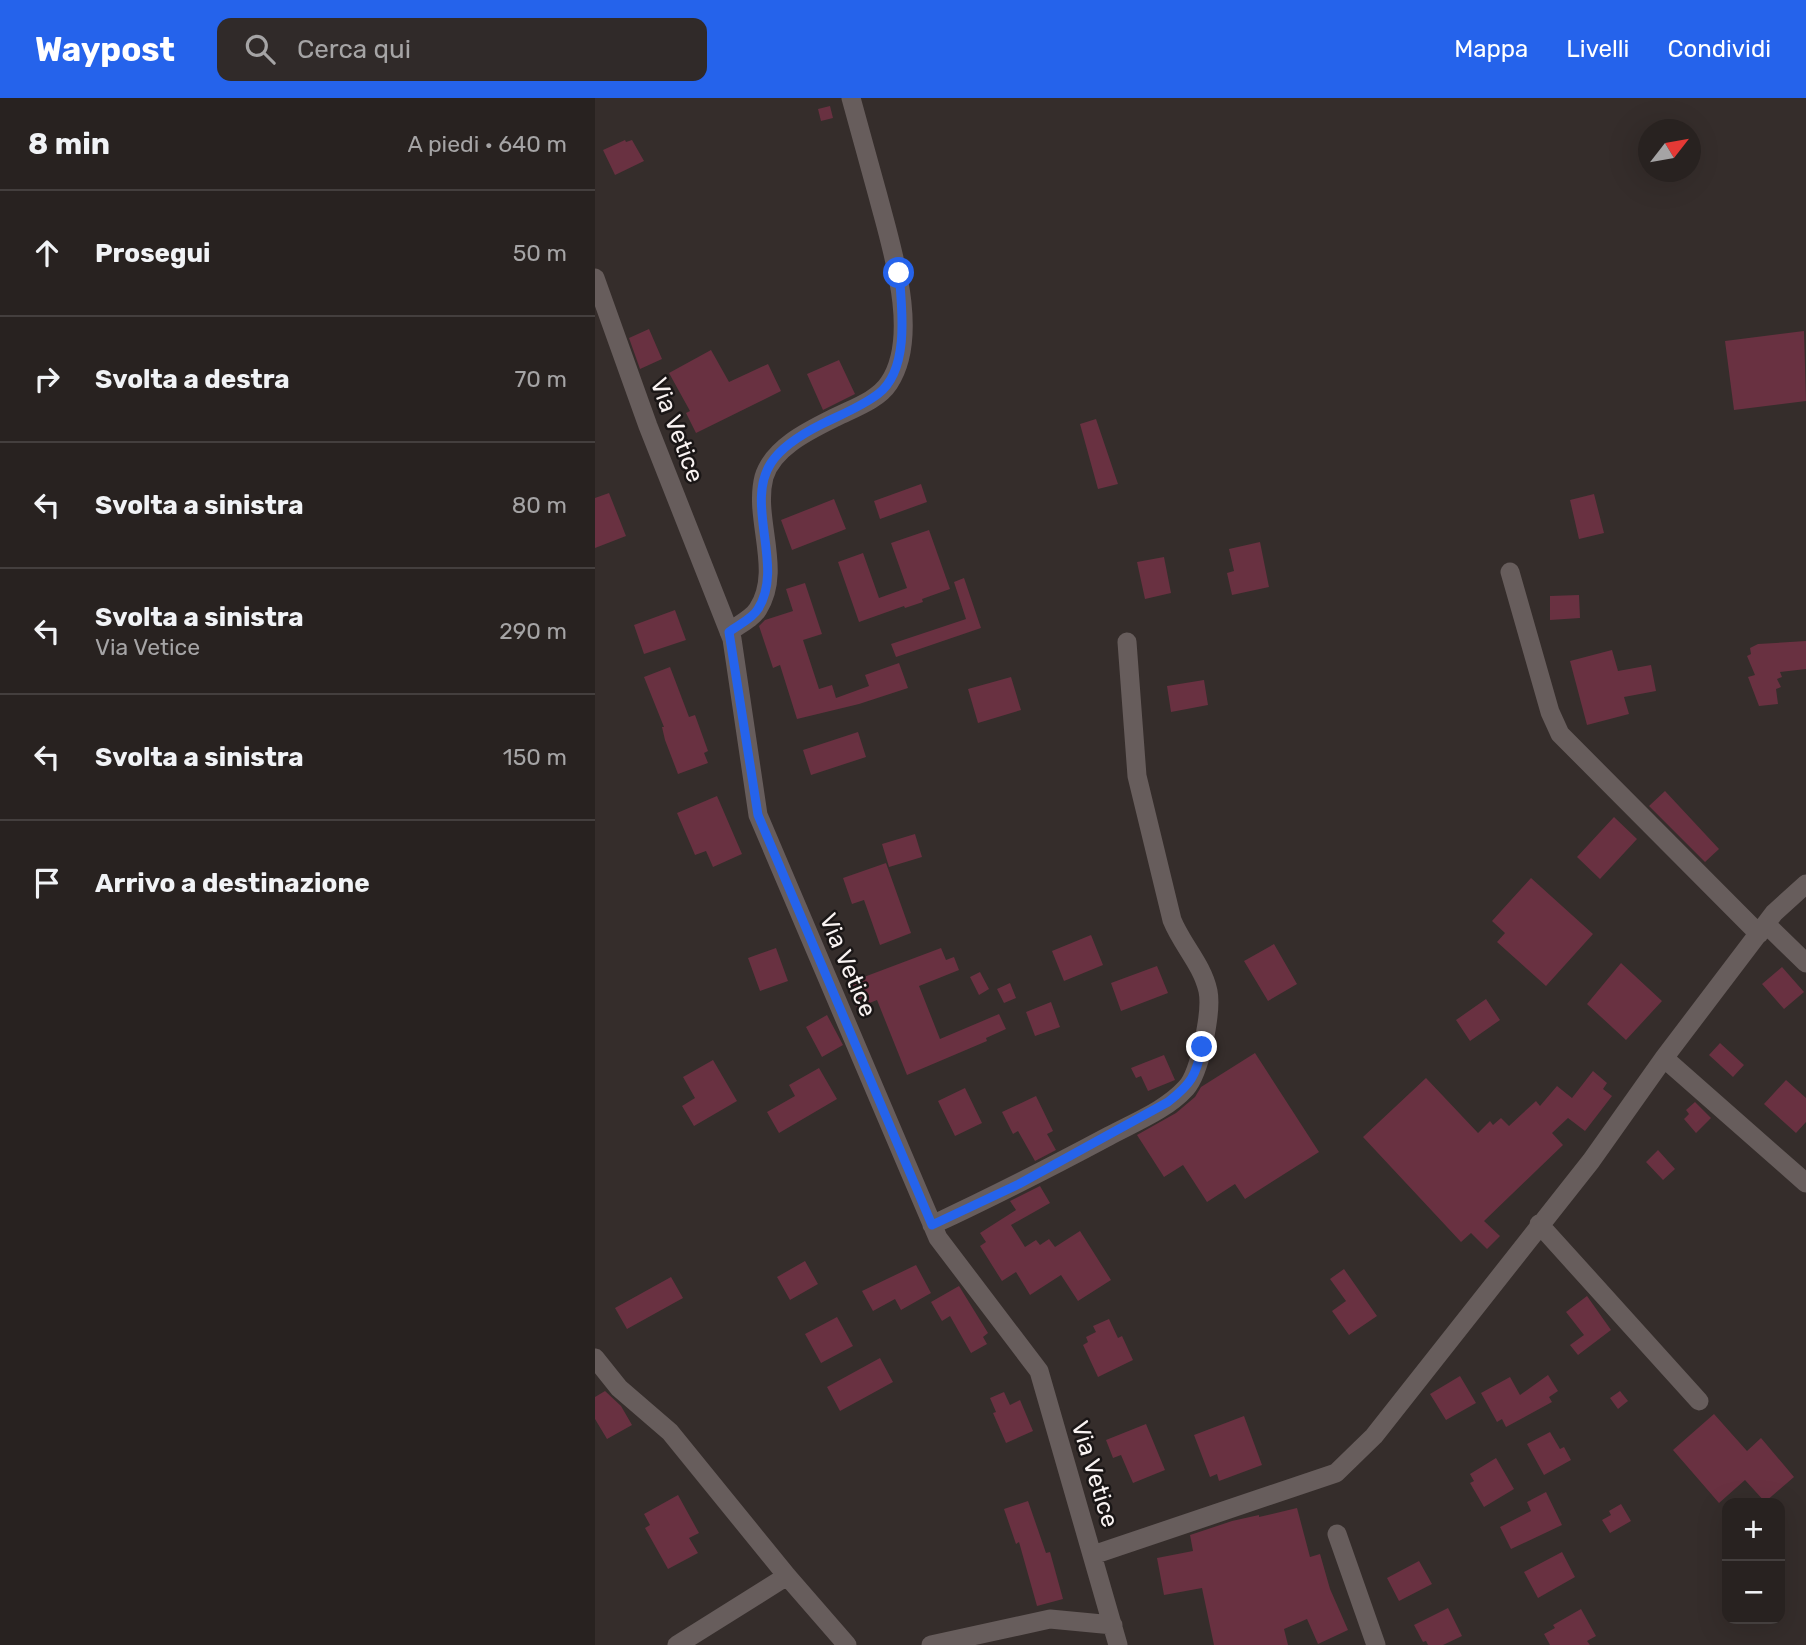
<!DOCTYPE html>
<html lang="it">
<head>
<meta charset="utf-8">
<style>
  body { margin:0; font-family:Rubik,sans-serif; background:#302a29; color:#f1f3f6 }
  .controls { position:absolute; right:21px; bottom:21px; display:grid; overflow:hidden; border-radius:14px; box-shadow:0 7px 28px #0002 }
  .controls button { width:63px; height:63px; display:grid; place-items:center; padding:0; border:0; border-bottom:2px solid #443f3e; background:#282220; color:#f1f3f6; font:35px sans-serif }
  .compass { position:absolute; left:1043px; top:21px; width:63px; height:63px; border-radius:50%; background:#282220; box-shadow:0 7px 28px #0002; rotate:59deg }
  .stop { position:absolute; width:21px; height:21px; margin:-16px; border:5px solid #2563eb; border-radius:50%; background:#fff }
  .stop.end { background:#2563eb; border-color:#fff; box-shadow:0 2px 7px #0008 }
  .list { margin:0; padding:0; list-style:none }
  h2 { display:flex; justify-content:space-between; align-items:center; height:91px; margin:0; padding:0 28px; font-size:30px }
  h2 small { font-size:23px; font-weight:400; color:#a5a4a5 }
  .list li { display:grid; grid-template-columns:46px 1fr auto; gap:21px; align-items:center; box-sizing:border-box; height:126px; padding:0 28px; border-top:2px solid #443f3e }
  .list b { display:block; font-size:26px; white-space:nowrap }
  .list p { margin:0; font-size:23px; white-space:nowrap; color:#a5a4a5 }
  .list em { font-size:23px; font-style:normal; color:#a5a4a5 }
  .icon { flex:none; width:38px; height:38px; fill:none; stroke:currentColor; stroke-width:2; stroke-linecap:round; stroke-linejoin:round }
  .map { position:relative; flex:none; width:1211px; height:1547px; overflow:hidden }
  header { display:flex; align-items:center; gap:42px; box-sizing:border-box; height:98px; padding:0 35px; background:#2563eb; color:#fff }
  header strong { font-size:33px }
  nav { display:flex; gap:38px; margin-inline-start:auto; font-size:24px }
  .search { width:490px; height:63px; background:#302a29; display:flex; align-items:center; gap:18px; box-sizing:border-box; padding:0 24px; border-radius:14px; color:#a5a4a5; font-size:26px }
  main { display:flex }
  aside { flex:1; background:#282220 }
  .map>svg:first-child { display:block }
  .building { fill:#693141 }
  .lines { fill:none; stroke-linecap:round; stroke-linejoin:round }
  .minor { stroke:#675d5c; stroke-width:19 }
  .route { stroke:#2563eb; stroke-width:9 }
  .labels { text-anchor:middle; stroke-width:5; stroke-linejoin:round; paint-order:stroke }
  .street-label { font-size:24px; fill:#f9f3f2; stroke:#1a1616 }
</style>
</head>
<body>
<header>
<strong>Waypost</strong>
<div class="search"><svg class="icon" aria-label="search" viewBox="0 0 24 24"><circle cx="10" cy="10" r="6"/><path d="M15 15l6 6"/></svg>Cerca qui</div>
<nav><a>Mappa</a><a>Livelli</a><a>Condividi</a></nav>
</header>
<main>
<aside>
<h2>8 min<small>A piedi · 640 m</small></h2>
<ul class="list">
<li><svg class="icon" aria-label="ahead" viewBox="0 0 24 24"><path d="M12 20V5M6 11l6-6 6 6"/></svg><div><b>Prosegui</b></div><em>50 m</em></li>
<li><svg class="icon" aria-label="right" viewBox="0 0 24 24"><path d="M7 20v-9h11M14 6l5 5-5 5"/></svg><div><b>Svolta a destra</b></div><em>70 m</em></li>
<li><svg class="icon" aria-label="left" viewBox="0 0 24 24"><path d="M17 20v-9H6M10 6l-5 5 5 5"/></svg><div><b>Svolta a sinistra</b></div><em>80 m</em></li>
<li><svg class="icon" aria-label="left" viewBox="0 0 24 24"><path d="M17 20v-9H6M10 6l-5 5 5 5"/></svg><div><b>Svolta a sinistra</b><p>Via Vetice</p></div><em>290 m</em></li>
<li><svg class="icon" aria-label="left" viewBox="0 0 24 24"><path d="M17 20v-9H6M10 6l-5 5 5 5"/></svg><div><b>Svolta a sinistra</b></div><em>150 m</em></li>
<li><svg class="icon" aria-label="arrive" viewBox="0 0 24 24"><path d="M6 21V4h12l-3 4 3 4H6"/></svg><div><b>Arrivo a destinazione</b></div></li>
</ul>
</aside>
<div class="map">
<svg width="1211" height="1547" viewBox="0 0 1211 1547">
  <rect width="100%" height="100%" fill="#352d2b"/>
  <path class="building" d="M235 8 238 20 226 23 223 11Z
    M30 42 31 44 37 42 49 63 20 77 8 52Z
    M54 231 67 261 45 271 34 240Z
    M1209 233 1211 303 1139 312 1130 243Z
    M116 252 134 284 173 266 186 293 101 335 91 315 95 313 74 275Z
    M244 262 260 296 228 312 212 276Z
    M501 321 523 386 503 391 485 326Z
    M326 386 332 404 285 421 279 403Z
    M14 395 31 438 0 450V400Z
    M999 396 1009 435 984 441 975 402Z
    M239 401 251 431 197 452 186 422Z
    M334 432 355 491 327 501 328 504 310 510 309 508 264 524 243 464 268 455 284 500 312 490 296 445Z
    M665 444 674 489 637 497 632 475 639 473 634 451Z
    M569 459 576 495 550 501 542 464Z
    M369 480 386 530 301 559 296 546 371 521 359 484Z
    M210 485 227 536 208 542 224 591 237 587 241 600 274 588 270 577 304 565 313 590 264 606 202 621 185 567 178 570 164 528 170 522 198 513 191 491Z
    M984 497 985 520 955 522V498Z
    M80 512 91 542 49 556 39 527Z
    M1211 543V571L1185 574 1187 579 1182 581 1186 589 1181 591 1183 606 1164 608 1153 579 1160 577 1152 558 1156 556 1155 550 1163 546Z
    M1017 552 1023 573 1056 567 1061 593 1029 599 1034 616 992 627 975 563Z
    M75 569 94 619 100 617 113 653 109 655 113 665 83 676 70 642 67 629H69L49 579Z
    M416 579 426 612 383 625 373 591Z
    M609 582 613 607 576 614 572 588Z
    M263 634 271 659 216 677 208 652Z
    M1070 693 1124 751 1110 764 1054 708Z
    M122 698 147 756 118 769 111 753 100 757 82 715Z
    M1019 719 1042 741 1005 781 982 759Z
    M320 736 327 759 294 769 287 746Z
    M291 765 316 835 285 847 269 802 257 806 248 780Z
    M936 780 998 836 951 888 902 844 910 835 897 823Z
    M496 837 508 867 469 883 457 853Z
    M679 846 702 886 673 903 649 863Z
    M181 850 193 883 165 893 153 860Z
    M346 850 351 862 359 859 364 872 324 888 345 941 404 916 411 931 391 940 392 943 312 977 282 902 262 910 253 885Z
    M1026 865 1067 903 1031 942 992 906Z
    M562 868 573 895 526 913 516 885Z
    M1187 869 1209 894 1189 911 1167 886Z
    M385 874 394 891 384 897 375 879Z
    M415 885 421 900 409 905 402 891Z
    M891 901 905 922 875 943 861 922Z
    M456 904 465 929 440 938 431 914Z
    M232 917 248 947 227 959 211 929Z
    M1125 945 1149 967 1138 979 1114 957Z
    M660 955 724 1054 650 1101 640 1086 612 1104 588 1067 569 1079 542 1037 581 1015 600 999 606 989Z
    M569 957 580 982 553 993 546 978 541 980 536 970Z
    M118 962 142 1003 99 1028 87 1008 100 1000 88 979Z
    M224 970 242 1001 184 1035 172 1014 200 998 194 987Z
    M998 973 1012 985 1008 991 1017 998 990 1033 973 1020 957 1035 968 1047 889 1123 905 1138 892 1151 876 1135 866 1144 768 1039 831 980 883 1035 895 1023 898 1027 906 1020 914 1028 941 1003 945 1008 962 988 977 1000Z
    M1191 982 1211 1000V1024L1201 1035 1169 1006Z
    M370 990 387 1025 360 1038 343 1003Z
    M441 998 458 1033 452 1036 461 1052 440 1063 423 1033 418 1036 407 1014Z
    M1100 1004 1116 1020 1101 1035 1089 1021 1094 1016 1091 1012Z
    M1063 1052 1080 1071 1068 1082 1051 1064Z
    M445 1088 455 1105 416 1127 430 1149 441 1142 445 1147 454 1141 460 1149 485 1133 516 1182 483 1203 466 1177 435 1197 421 1174 407 1183 385 1148 391 1144 385 1135 421 1112 415 1103Z
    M210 1163 223 1186 195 1202 182 1179Z
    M321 1167 336 1195 306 1212 300 1201 278 1213 267 1193Z
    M749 1171 782 1218 754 1237 737 1213 751 1203 735 1181Z
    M76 1179 88 1200 32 1231 20 1210Z
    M364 1188 393 1235 388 1239 392 1246 376 1255 355 1218 347 1223 336 1204Z
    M992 1198 1016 1232 983 1257 975 1247 989 1237 971 1214Z
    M242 1219 258 1248 226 1265 210 1236Z
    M514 1221 523 1240 527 1238 538 1262 503 1279 488 1247 493 1244 491 1239 501 1234 498 1228Z
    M285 1260 298 1284 245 1313 232 1289Z
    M953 1277 963 1293 954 1299 957 1304 911 1329 907 1321 902 1324 886 1295 915 1279 925 1297Z
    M865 1278 881 1305 851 1322 835 1296Z
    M10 1293 26 1308 37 1327 12 1341 0 1321V1299Z
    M1025 1293 1033 1303 1023 1311 1015 1300Z
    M409 1294 415 1307 425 1302 438 1333 411 1345 398 1315 401 1314 395 1300Z
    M1119 1316 1152 1353 1166 1340 1199 1379 1170 1404 1150 1382 1124 1405 1078 1352Z
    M649 1318 667 1367 624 1383 622 1376 615 1379 599 1337Z
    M551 1326 570 1372 538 1385 526 1357 518 1360 511 1342Z
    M955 1334 965 1351 969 1349 976 1362 949 1377 932 1346Z
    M901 1360 919 1391 889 1409 875 1385 879 1383 875 1376Z
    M951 1394 967 1427 916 1451 905 1429 936 1413 932 1404Z
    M83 1397 104 1435 94 1440 103 1455 73 1471 50 1430 55 1427 49 1416Z
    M433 1403 451 1455 455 1454 468 1501 442 1508 424 1444 421 1446 409 1411Z
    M1026 1406 1036 1423 1015 1435 1007 1422 1016 1417 1014 1413Z
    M702 1410 715 1459 725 1456 735 1491 753 1532 723 1546 712 1521 689 1531 693 1547H619L607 1490 569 1497 562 1460 598 1453 595 1437 637 1423 664 1417V1419Z
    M967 1454 980 1479 943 1500 929 1474Z
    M824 1463 837 1486 804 1503 792 1480Z
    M853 1510 867 1538 848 1547H833L831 1543 828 1544 819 1527Z
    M986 1511 1001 1538 992 1543 995 1547H955L949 1536 960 1530 958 1527Z"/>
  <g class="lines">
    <path class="minor" d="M0 180 53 328 137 541 163 717 343 1140 444 1273 523 1547
      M915 474 955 614 965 636 1164 836
      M134 534C143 527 157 521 163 511 188 472 158 421 169 379 178 349 215 332 241 319 259 310 283 302 294 285 326 237 296 148 283 98 274 65 265 33 256 0
      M1171 826 1211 865
      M1069 960 1211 1085
      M944 1126 1104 1303
      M337 1127C397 1099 456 1069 514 1038 540 1024 571 1012 591 990 605 975 617 913 613 893 607 866 587 847 577 822L542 678 532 544
      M0 1260 24 1290 75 1334 192 1478 252 1547
      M742 1436 781 1547
      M498 1457 741 1375 779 1338 996 1063 1069 960 1179 815 1211 786
      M82 1547 192 1478
      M336 1547 455 1521 518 1527"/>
  </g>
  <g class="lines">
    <path class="route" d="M304 175C307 210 315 272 283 296 266 309 245 317 227 326 209 335 187 348 176 365 149 406 190 469 163 511 157 521 143 527 134 534L163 717 337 1127 424 1086 573 1004C596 986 601 978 607 949"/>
  </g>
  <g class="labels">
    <g class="street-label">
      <text transform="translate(82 332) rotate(69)" y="8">Via Vetice</text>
      <text transform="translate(253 867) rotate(67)" y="8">Via Vetice</text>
      <text transform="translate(500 1376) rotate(73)" y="8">Via Vetice</text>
    </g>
  </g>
</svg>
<div class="controls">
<button>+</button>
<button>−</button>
</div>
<svg class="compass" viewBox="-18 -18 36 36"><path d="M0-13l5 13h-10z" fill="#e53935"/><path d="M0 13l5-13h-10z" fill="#a5a4a5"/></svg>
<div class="stop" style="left:304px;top:175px"></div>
<div class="stop end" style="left:607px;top:949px"></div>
</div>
</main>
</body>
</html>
